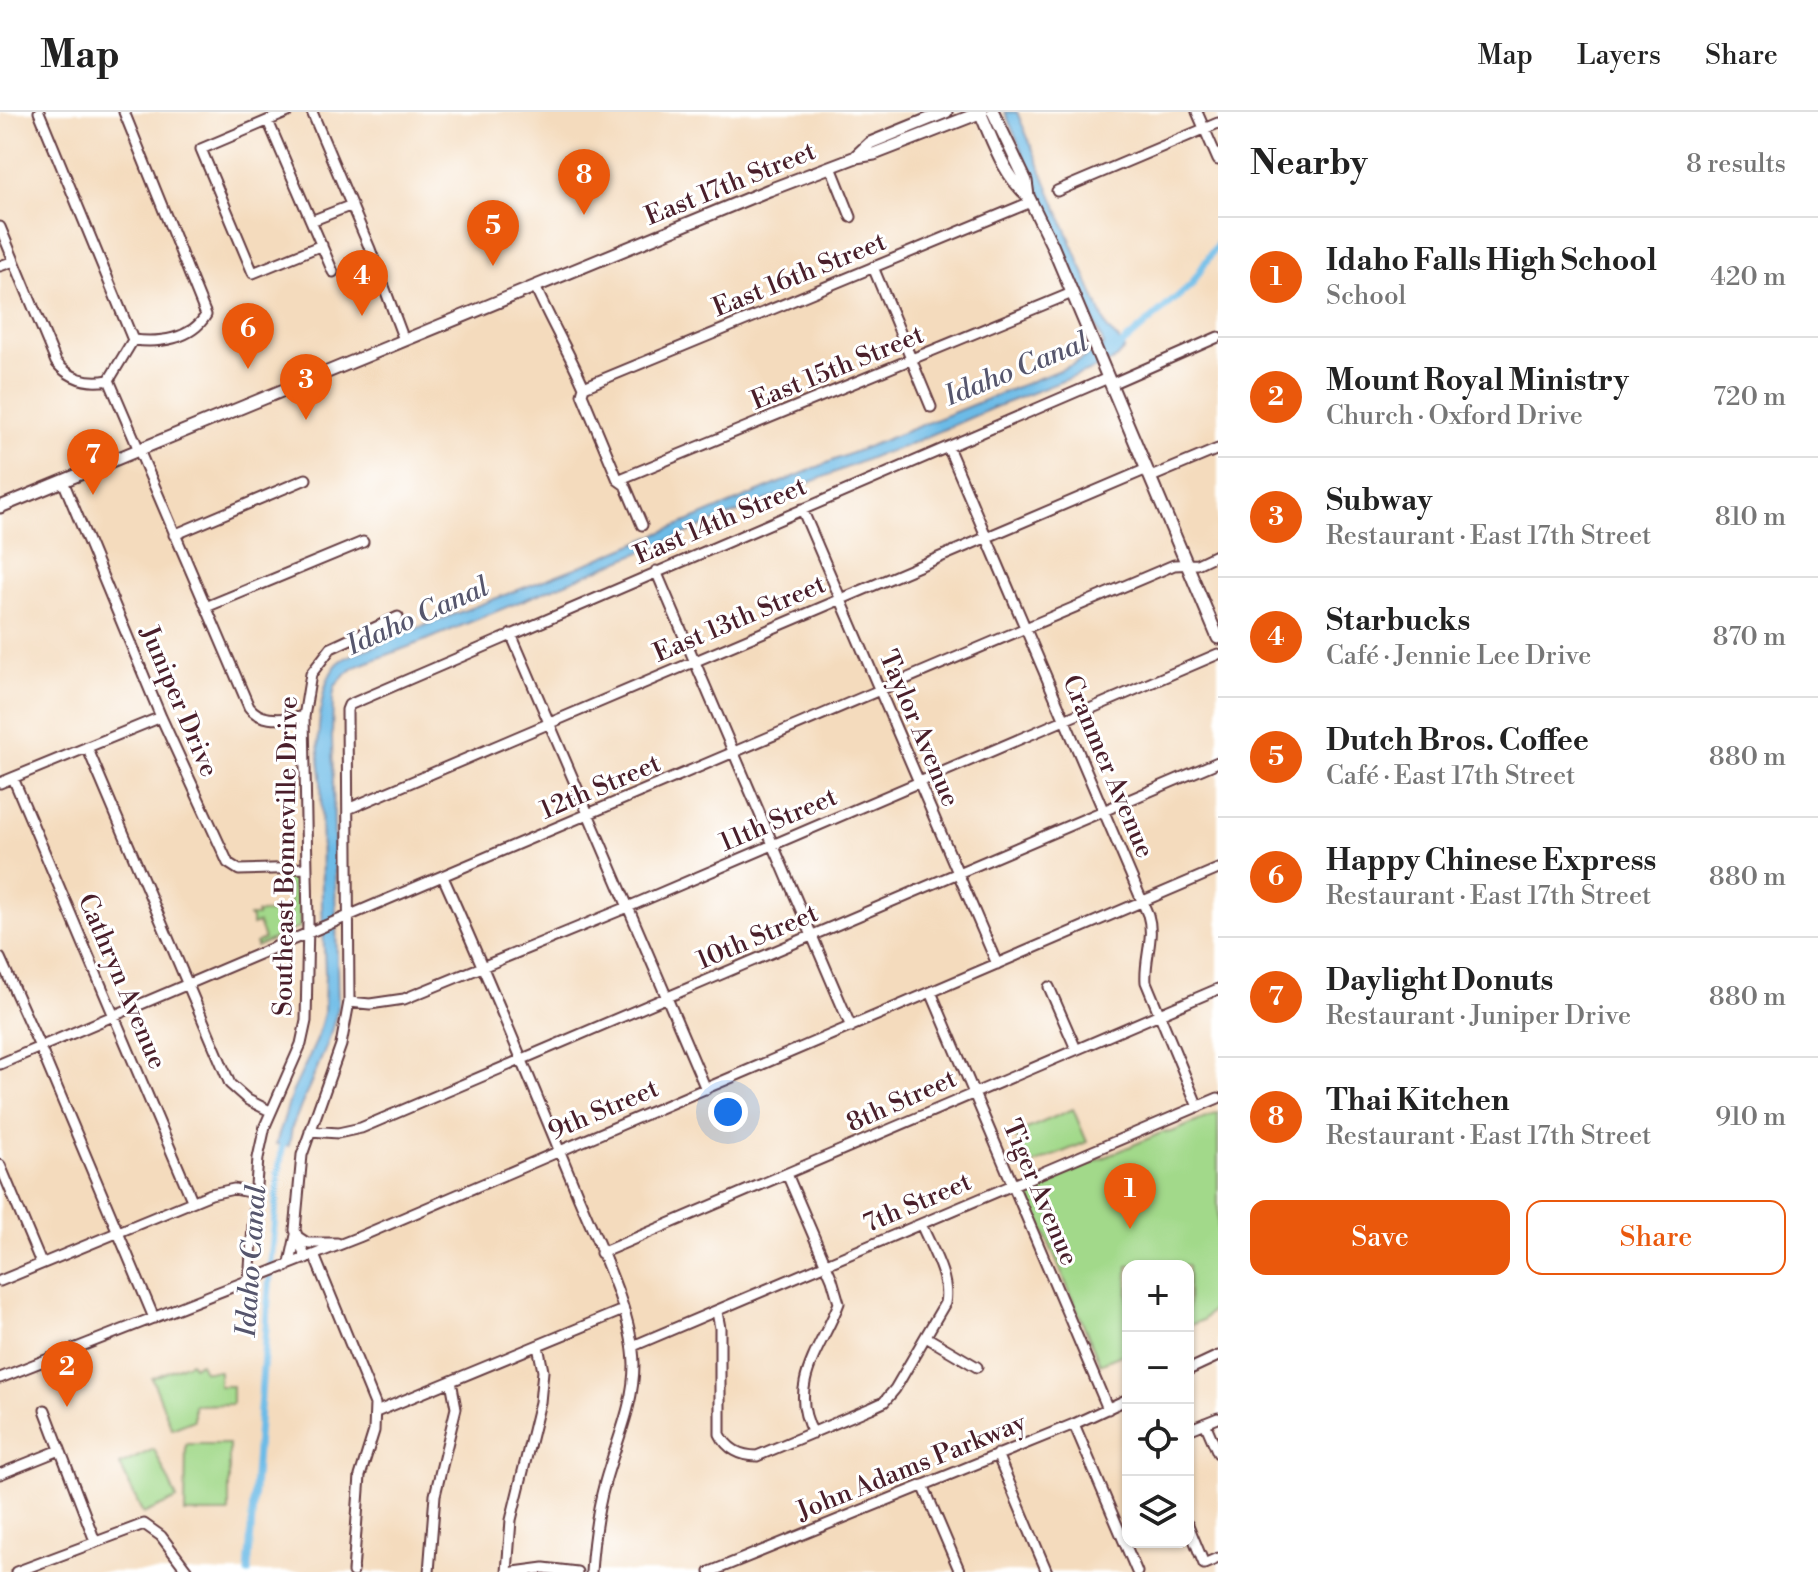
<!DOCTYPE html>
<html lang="en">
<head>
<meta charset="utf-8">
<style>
  body { margin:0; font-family:"Libre Bodoni",serif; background:#f2f2f2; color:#222 }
  .controls { position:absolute; right:24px; bottom:24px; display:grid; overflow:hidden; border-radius:16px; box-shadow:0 2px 6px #0004 }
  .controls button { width:72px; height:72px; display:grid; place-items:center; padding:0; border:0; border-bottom:2px solid #e0e0e0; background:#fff; color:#222; font:40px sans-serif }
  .you { position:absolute; left:728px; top:1000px; width:28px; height:28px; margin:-20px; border:6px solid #fff; border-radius:50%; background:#1a73e8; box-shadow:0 0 0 12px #1a73e833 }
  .badge { display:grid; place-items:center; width:52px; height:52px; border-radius:50%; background:#ea580c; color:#fff; font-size:26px; font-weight:700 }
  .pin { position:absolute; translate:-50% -66px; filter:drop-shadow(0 2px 4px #0008) }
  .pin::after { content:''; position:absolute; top:42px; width:28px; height:24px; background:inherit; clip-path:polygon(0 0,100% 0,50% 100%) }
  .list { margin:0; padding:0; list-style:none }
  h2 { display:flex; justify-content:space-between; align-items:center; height:104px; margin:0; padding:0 32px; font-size:34px }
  h2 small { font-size:26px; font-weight:400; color:#767676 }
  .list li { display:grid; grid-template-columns:52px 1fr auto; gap:24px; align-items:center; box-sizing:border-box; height:120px; padding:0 32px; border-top:2px solid #e0e0e0 }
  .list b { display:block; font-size:30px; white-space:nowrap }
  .list p { margin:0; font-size:26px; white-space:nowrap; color:#767676 }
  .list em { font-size:26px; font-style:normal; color:#767676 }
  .actions { display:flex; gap:16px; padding:24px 32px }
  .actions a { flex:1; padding:18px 0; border:2px solid #ea580c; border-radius:16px; text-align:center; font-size:28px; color:#ea580c }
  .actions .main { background:#ea580c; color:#fff }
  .icon { flex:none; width:44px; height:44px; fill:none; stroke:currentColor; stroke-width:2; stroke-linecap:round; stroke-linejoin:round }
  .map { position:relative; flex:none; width:1218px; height:1460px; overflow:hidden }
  header { display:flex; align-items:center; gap:48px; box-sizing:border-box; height:112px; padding:0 40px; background:#fff; border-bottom:2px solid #e0e0e0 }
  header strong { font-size:38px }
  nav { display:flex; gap:44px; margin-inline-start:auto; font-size:28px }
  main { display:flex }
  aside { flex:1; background:#fff }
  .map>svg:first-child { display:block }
  .green { fill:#a2d98a; stroke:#767c5a; stroke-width:2 }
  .water { fill:#6cbbe7; stroke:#5b6d89; stroke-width:2 }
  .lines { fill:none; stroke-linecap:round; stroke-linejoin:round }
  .canal { stroke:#6cbbe7; stroke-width:7 }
  .minor-casing { stroke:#643b41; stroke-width:13 }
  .major-casing { stroke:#643b41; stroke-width:15 }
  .minor { stroke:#fff; stroke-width:9 }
  .major { stroke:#fff; stroke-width:11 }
  .labels { text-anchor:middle; stroke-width:6; stroke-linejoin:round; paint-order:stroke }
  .street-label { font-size:26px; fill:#4a1f2b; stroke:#fff }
  .water-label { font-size:28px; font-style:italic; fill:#56566d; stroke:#fff }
</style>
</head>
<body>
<header>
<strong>Map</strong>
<nav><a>Map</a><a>Layers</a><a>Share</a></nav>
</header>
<main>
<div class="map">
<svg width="1218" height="1460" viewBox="0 0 1218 1460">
  <rect width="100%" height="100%" fill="#fff"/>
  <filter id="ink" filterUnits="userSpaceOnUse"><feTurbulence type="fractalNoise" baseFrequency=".0125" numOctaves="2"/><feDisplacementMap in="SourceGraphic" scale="16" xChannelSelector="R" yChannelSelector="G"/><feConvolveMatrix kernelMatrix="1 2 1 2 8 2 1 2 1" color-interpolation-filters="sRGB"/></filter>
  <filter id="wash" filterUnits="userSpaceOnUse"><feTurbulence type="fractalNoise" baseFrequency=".006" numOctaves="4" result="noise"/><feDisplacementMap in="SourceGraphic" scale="32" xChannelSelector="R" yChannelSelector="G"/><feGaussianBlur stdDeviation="1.8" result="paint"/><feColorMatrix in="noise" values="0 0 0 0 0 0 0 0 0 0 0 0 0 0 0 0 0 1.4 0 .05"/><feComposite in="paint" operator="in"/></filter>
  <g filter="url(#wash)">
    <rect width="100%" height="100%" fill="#f4dbbd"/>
    <path class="green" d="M296 765 299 771 300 815 256 835V831L264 827 258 811 252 813V807L249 804H257V801L290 800 288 775H283V766Z
      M1073 997 1087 1030 1029 1054 1015 1022Z
      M1218 1001V1192L1203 1208 1188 1214V1154H1128V1240L1100 1252 1027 1079 1161 1021 1172 1020Z
      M191 1250 193 1254 200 1251 204 1259H219V1274H232V1292L194 1293V1308L172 1317 152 1266Z
      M186 1332H229V1401H185Z
      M154 1337 177 1387 143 1402 120 1353Z"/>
    <path class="water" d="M1005 0H1017L1108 218 1118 227 1124 237 1112 250 995 295 903 335 877 343 429 527 355 555 343 565 335 574 333 585 332 624 338 896 327 933 292 1015 289 1034 276 1032 292 981 316 930 324 901 325 860 322 793 321 663C316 634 317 565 342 548 361 536 383 534 403 522L591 450 837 347 1072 253 1104 233Z"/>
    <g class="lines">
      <path class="canal" d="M1116 238 1191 173 1218 131
        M248 1460 269 1174 279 1057 284 1023"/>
    </g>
  </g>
  <g filter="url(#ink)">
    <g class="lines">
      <g class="minor-casing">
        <path id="minor" d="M39 0 133 228
          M288 0 201 37 253 161 322 133
          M312 0 370 137 404 228
          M1197 0 1218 48
          M268 9 333 160
          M831 55 851 105
          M1057 79 1218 11
          M311 109 352 93
          M0 115 56 250C70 267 87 272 109 268
          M0 154 14 149
          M873 155 931 295
          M535 174C550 209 569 240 584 275L582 282 618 368 625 373 642 413
          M109 268 249 595C262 612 285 606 304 605
          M109 268 133 228C159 231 191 228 206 203L124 0
          M1111 272 1218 225
          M584 275 1031 90
          M948 335 1148 803C1155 825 1144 847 1146 870L1198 995
          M1151 365 1218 337
          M618 368 1072 181
          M63 369 161 605 228 751 239 758 306 756
          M802 397 997 852
          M174 423 306 367
          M656 459 851 915
          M206 495 363 430
          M511 522 706 977
          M87 635 230 972 248 988 270 999
          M13 666 192 1088
          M0 671 161 605
          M348 697 1147 357
          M443 765C490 869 533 974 576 1079 596 1128 633 1200 634 1252 634 1294 616 1330 605 1370 597 1399 593 1430 591 1460
          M0 846 40 935 154 1206
          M1049 875 1076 937
          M931 880 1108 1297
          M349 890 370 892 404 887 628 795 1218 542
          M0 952 1174 453 1197 452 1218 442
          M310 1019 338 1021 361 1016 1218 650
          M0 1053 41 1151
          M787 1062 832 1167 839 1191C823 1234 786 1272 813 1321
          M298 1125 307 1131H337
          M601 1141 1218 877
          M314 1143 375 1292 374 1319 360 1364 353 1460
          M306 1147 295 1118 302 1043 341 933 349 890 347 598 349 593 1108 266
          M286 1155 290 1151 296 1123
          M0 1169 211 1082 234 1077 254 1081
          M249 1169 258 1046 265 1014 301 932 306 909 308 810 304 605 311 562 331 536 398 505
          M717 1200 720 1216V1322C727 1337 741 1344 757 1344L871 1296 884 1290 895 1277 945 1191C950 1165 931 1136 921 1112
          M926 1225 977 1255
          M633 1234 1218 986
          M1188 1258 1218 1244
          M0 1266 359 1125 1218 757
          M45 1298 95 1429
          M376 1300 623 1198
          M1205 1311 1218 1341
          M1074 1312 1137 1460
          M1188 1318 1218 1306
          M997 1342 1047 1460
          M0 1362 60 1338
          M923 1373 960 1460
          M1188 1413 1204 1452 1218 1446
          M16 1460 144 1412 161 1424 188 1460
          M429 1460 435 1383 456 1296 451 1269
          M507 1460 511 1408 540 1290 543 1259 538 1234
          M514 1460 544 1456 577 1460
          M710 1460 1074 1312 1128 1287"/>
      </g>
      <g class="major-casing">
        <path id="major" d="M980 0C993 29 1003 62 1028 84
          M993 0 1026 69 1028 84 1052 133 1218 526
          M856 44 870 31 946 0
          M0 395 769 78 856 45 874 42 982 0"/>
      </g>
      <use href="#minor" class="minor"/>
      <use href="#major" class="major"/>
    </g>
  </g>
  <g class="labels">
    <g class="street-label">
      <text transform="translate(730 71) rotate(-22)" y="9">East 17th Street</text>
      <text transform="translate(799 162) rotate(-22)" y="9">East 16th Street</text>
      <text transform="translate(837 255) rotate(-22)" y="9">East 15th Street</text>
      <text transform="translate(720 408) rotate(-23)" y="9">East 14th Street</text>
      <text transform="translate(739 506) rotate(-23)" y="9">East 13th Street</text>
      <text transform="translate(180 589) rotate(67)" y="9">Juniper Drive</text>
      <text transform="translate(920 616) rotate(67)" y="9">Taylor Avenue</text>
      <text transform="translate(1109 654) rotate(67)" y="9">Cranmer Avenue</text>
      <text transform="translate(600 674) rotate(-23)" y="9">12th Street</text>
      <text transform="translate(778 707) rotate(-23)" y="9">11th Street</text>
      <text transform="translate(285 744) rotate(-89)" y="9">Southeast Bonneville Drive</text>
      <text transform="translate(757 824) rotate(-23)" y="9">10th Street</text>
      <text transform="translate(123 869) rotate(67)" y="9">Cathryn Avenue</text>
      <text transform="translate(901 988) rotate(-24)" y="9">8th Street</text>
      <text transform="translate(603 997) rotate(-23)" y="9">9th Street</text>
      <text transform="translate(1041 1080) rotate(67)" y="9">Tiger Avenue</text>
      <text transform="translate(917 1090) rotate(-23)" y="9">7th Street</text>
      <text transform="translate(911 1354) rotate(-22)" y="9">John Adams Parkway</text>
    </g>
    <g class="water-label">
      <text transform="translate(1016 256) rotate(-22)" y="10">Idaho Canal</text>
      <text transform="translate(417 503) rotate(-24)" y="10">Idaho Canal</text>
      <text transform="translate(250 1149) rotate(-86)" y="10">Idaho Canal</text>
    </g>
  </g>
</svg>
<div class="controls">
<button>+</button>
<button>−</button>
<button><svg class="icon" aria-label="locate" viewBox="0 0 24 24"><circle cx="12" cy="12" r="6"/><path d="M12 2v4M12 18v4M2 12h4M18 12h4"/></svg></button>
<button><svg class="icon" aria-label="layers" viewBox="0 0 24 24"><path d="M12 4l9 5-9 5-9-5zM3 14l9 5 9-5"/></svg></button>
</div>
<div class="you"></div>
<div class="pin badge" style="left:1130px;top:1117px">1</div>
<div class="pin badge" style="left:67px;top:1295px">2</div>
<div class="pin badge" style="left:306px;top:308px">3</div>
<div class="pin badge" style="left:362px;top:204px">4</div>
<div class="pin badge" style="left:493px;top:154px">5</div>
<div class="pin badge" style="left:248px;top:257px">6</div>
<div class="pin badge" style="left:93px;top:383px">7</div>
<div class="pin badge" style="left:584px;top:103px">8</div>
</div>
<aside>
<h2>Nearby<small>8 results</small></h2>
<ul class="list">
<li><span class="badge">1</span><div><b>Idaho Falls High School</b><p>School</p></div><em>420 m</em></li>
<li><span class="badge">2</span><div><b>Mount Royal Ministry</b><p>Church · Oxford Drive</p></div><em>720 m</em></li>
<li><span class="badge">3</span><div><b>Subway</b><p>Restaurant · East 17th Street</p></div><em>810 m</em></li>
<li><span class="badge">4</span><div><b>Starbucks</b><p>Café · Jennie Lee Drive</p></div><em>870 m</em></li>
<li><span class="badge">5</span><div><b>Dutch Bros. Coffee</b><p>Café · East 17th Street</p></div><em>880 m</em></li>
<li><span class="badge">6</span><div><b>Happy Chinese Express</b><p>Restaurant · East 17th Street</p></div><em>880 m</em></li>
<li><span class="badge">7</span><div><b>Daylight Donuts</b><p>Restaurant · Juniper Drive</p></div><em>880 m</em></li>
<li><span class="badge">8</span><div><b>Thai Kitchen</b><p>Restaurant · East 17th Street</p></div><em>910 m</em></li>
</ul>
<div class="actions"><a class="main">Save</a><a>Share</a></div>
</aside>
</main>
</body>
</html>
